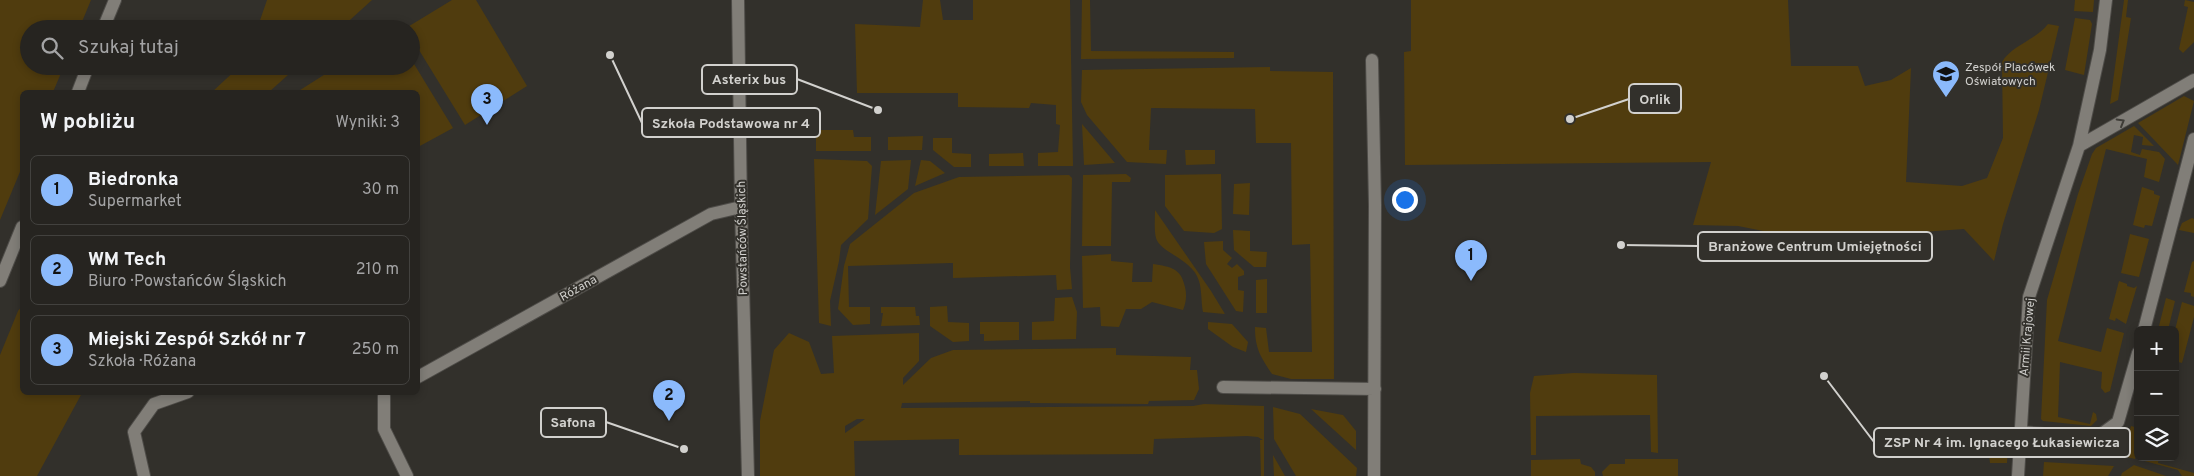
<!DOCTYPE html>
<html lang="pl">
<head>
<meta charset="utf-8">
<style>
  body { margin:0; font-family:Overpass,sans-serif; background:#32302d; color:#f1f3f6 }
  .controls { position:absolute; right:15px; bottom:15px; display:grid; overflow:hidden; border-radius:8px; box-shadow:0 2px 8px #0003 }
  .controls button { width:45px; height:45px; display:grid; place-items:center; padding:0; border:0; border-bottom:1px solid #42413e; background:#262420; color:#f1f3f6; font:25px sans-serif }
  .you { position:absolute; left:1404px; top:199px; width:18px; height:18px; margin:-12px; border:4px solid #fff; border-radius:50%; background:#1a73e8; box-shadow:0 0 0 8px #1a73e833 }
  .badge { display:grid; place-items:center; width:32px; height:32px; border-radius:50%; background:#8bbafc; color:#111; font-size:16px; font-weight:700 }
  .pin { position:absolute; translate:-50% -41px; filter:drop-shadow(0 1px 2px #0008) }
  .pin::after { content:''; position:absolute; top:26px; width:18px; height:15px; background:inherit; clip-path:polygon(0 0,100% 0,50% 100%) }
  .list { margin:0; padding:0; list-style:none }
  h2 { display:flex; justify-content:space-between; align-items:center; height:65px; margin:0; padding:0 20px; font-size:21px }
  h2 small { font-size:16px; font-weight:400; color:#a4a4a5 }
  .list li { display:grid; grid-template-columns:32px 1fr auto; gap:15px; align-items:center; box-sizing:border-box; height:70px; margin:0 10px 10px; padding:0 10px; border:1px solid #42413e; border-radius:8px }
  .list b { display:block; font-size:19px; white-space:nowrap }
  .list p { margin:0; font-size:16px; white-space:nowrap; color:#a4a4a5 }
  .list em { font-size:16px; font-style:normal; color:#a4a4a5 }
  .icon { flex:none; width:28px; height:28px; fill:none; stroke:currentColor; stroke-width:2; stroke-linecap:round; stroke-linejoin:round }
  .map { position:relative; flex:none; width:2194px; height:476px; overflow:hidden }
  .search { position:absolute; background:#262420; box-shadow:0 2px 8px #0003; left:20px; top:20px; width:400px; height:55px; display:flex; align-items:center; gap:12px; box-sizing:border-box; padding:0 18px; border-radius:28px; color:#a4a4a5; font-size:19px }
  .panel { position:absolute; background:#262420; box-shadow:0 2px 8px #0003; left:20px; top:90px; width:400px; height:305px; border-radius:8px }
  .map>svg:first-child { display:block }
  .green { fill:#503c0e; fill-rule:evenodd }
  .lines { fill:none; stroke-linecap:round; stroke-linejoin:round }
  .minor-casing { stroke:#4e4c48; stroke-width:14 }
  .minor { stroke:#817e78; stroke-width:12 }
  .oneway { stroke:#3e3c37 }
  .labels { text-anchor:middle; stroke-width:4; stroke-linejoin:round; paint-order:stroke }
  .poi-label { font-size:12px; fill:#d2d1ce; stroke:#32302b; text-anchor:start }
  .street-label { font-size:12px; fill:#d2d1ce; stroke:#32302b }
  .leader { fill:none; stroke:#d2d1ce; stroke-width:2 }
  .callout-dot { fill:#d2d1ce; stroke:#32302b; stroke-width:2 }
  .callout { fill:#32302b; stroke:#d2d1ce; stroke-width:2 }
  .callout-label { font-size:14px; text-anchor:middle; font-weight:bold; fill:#d2d1ce }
</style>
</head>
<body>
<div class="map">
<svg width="2194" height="476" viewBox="0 0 2194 476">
  <rect width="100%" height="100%" fill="#32302b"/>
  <path class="green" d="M0 0H91L79 29H29V66H64L53 92H22V167L0 220Z
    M267 0H372L340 29H257Z
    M452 0H476L527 86 465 125 411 37V29L406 28Z
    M923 0H940L943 20H973V0H1070L1073 166H1038V153L1058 152 1060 125 1056 124V105L1031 103 1029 108 958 107V93H857L855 24 920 27Z
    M1082 0H1090L1091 51 1234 52V58L1081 59Z
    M1411 0H1788L1791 66H1858L1865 86 1891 80 1911 68 1906 182 1962 186 1987 178 2003 138 2002 62C2012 45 2036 40 2048 24L2059 26 2039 110 2003 224 1994 261 1964 229 1809 240 1738 226 1693 225 1711 162 1405 165 1404 52 1411 51Z
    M2075 0H2094L2093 12 2074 11Z
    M2124 0H2128L2126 17 2131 18 2118 100 2110 104Z
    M2185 0 2194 2V42L2183 53 2179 49 2188 7 2184 6Z
    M2075 18 2090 20 2092 24 2084 75 2065 70Z
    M411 59 453 128 418 147V92H297L338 66H411Z
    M240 66H298L269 92H212Z
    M1270 67V71L1333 72 1334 379H1291L1272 374C1260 356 1255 348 1255 327L1266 328 1269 352H1312L1310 244 1292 245 1291 143H1256L1255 109 1151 108 1149 150H1167L1166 164 1127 162 1087 115 1081 102 1082 70Z
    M2184 96 2194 101 2178 165 2138 123Z
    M1082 124 1115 163 1084 165Z
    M2134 126 2154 146 2142 145 2143 137 2134 135 2131 152 2140 155 2142 149 2159 152 2165 159 2159 182 2144 177 2147 159 2106 149 2058 341 2101 352 2107 328 2124 333 2110 391 2105 393 2101 388 2102 372 2060 362 2058 417 2090 424 2093 412 2096 414 2097 420 2091 426 2043 421 2041 419 2047 300 2078 194 2092 154 2096 148Z
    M816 130H853L854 137H871V151H816Z
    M923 136 922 150H888V137Z
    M933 138H952V153L971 154V167H954L933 150Z
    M1185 150H1215V164L1186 165Z
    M1023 153 1024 166H989V154Z
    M814 159 867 161 872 166 868 219 841 245 839 261 830 301 831 326 819 323Z
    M911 160 908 189 875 215 881 161Z
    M921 160 930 161 945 173 915 186Z
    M1126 174 1131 178 1130 182H1112L1111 246H1082L1083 175Z
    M1221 174 1222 229 1214 233 1184 231 1165 206V175Z
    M1069 175 1072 178 1070 267 1072 289 1057 290 1056 275 953 278V263H951L848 266 849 307H870V324L853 325 838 309 844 266 850 244 914 193 959 177Z
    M1250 183 1249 215 1233 214 1234 184Z
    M2142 187 2154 191V194L2160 196 2152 226 2145 225 2144 228 2133 225Z
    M1155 210 1211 291 1225 314 1203 312C1201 303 1202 290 1199 281 1193 259 1160 253 1156 238 1154 230 1155 219 1155 210Z
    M2192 218 2194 219V233L2179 230 2182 223Z
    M1233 230 1250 231V251L1267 252 1266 267H1254L1234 250Z
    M2130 234 2149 239 2139 277 2121 273Z
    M1223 241V250L1232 258 1227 264 1232 268 1237 264 1244 271V275L1238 277V290L1244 291 1243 312 1236 311 1206 264 1204 242Z
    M1111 254V261L1133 263 1132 282H1152L1153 264C1171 267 1181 268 1185 287 1187 295 1186 303 1183 310L1152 302 1141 309H1126L1119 327 1101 326 1100 307 1083 308 1082 256Z
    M2194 261V297L2191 296V293L2184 292 2192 262Z
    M1267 279V313H1256V280Z
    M2119 281 2127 284V286L2134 288 2137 286 2126 324 2116 318 2115 321 2109 319Z
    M1072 297 1077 312 1076 339 1032 340V322L1054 321 1055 298Z
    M2166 298 2175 301 2168 330H2158Z
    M2182 302 2194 306V317L2182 363 2175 361V330Z
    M22 306V392L82 393 37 476H0V355L18 311Z
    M947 306 948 322 969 323V341L953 342 930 326V307Z
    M881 307H915L916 316H919L920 325 881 326 883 313H881Z
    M980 322H1019V340L984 341V334H980Z
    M1208 322 1232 324 1248 342 1246 352 1233 347 1208 329Z
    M789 333 809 342 821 374 834 373 832 336 919 333V361L903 378V385L931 358 953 350 1116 348V355L1191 357 1190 370H1197L1199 389 1194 400 1149 401 1148 404 1030 403V401L902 403 901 408 1193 406 1204 404 1264 406V476H1261L1260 440H1263L1258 437 1247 436 1154 439 1153 454 959 455V439L854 441 855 476H760V421L774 350ZM857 419H865L845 433V426Z
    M1574 373 1657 375 1658 453 1651 452 1650 415 1536 416V455H1531L1530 393 1534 376Z
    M1273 407 1300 414 1357 468 1356 476H1296L1274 439Z
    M1311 409 1343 415 1356 431V450Z
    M2131 426 2138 428V448L2135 459 2123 456Z
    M1987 436 2005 440 2008 443 2007 463H1990Z
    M1273 455 1285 476H1274Z
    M2142 457H2159L2158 463 2194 473V476H2182L2178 470 2141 460Z
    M1580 459 1581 464 1591 467 1595 472V476H1531V460Z
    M1625 459H1678V476H1603L1602 472 1610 464H1625Z
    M2044 462 2114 466 2108 476H2043Z
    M2134 465 2166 476H2121L2122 473Z"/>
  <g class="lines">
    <g class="minor-casing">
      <path id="minor" d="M738 0 741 207 748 476
        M103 29 115 0
        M1372 60 1375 205 1374 476
        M78 92 88 66
        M2079 146 2194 80
        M0 281 22 227
        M2144 330 2194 139
        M418 377 711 214 741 207
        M1223 387 1375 389
        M384 396V429L407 476
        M2020 432 2096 438 2118 422 2138 353
        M144 476 134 432 154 404 188 392
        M2018 476 2029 297 2079 146 2100 50 2106 0"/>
    </g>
    <use href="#minor" class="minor"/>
  </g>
  <defs><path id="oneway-chevron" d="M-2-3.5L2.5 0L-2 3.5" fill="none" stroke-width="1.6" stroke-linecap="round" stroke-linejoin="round" transform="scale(1.25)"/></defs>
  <use class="oneway" href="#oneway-chevron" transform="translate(2121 122) rotate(-30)"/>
  <defs>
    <g id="school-pin" transform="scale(1.4375)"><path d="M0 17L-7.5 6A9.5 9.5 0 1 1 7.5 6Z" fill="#8bbafc" stroke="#32302b"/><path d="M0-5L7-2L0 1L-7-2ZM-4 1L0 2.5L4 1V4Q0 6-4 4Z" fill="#111"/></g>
  </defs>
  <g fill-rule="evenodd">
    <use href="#school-pin" x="1946" y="74"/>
  </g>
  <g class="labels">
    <g class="poi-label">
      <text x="1965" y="71">Zespół Placówek<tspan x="1965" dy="14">Oświatowych</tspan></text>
    </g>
    <g class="street-label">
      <text transform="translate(742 238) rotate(-91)" y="4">Powstańców Śląskich</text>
      <text transform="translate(578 288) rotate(-29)" y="4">Różana</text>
      <text transform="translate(2027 337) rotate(-85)" y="4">Armii Krajowej</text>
    </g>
  </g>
  <path class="leader" d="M878 110L797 79M1570 119L1629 99M610 55L642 123M1621 245L1698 246M684 449L606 422M1824 376L1874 442"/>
  <g class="callout-dot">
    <circle cx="878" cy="110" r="5"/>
    <circle cx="1570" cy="119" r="5"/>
    <circle cx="610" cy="55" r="5"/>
    <circle cx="1621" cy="245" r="5"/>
    <circle cx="684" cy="449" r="5"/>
    <circle cx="1824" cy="376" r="5"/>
  </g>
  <g class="callout">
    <rect x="702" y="65" width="95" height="29" rx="5"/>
    <rect x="1629" y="84" width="52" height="29" rx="5"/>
    <rect x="642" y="108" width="178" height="29" rx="5"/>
    <rect x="1698" y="232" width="234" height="29" rx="5"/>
    <rect x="541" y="408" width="65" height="29" rx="5"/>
    <rect x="1874" y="428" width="256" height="29" rx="5"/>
  </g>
  <g class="callout-label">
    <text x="749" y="84">Asterix bus</text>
    <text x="1655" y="104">Orlik</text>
    <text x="731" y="128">Szkoła Podstawowa nr 4</text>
    <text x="1815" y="251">Branżowe Centrum Umiejętności</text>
    <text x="573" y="427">Safona</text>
    <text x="2002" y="447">ZSP Nr 4 im. Ignacego Łukasiewicza</text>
  </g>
</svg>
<div class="controls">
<button>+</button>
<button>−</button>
<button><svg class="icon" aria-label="layers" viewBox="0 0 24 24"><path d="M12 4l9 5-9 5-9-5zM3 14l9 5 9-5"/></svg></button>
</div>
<div class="you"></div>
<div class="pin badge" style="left:1471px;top:281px">1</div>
<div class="pin badge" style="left:669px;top:421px">2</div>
<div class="pin badge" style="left:487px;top:125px">3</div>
<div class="search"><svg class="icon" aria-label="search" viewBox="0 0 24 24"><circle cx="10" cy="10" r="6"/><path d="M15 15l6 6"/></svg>Szukaj tutaj</div>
<section class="panel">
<h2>W pobliżu<small>Wyniki: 3</small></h2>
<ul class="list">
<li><span class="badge">1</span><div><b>Biedronka</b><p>Supermarket</p></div><em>30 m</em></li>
<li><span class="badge">2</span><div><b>WM Tech</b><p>Biuro · Powstańców Śląskich</p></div><em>210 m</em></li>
<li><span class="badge">3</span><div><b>Miejski Zespół Szkół nr 7</b><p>Szkoła · Różana</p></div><em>250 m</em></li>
</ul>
</section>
</div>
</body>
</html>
